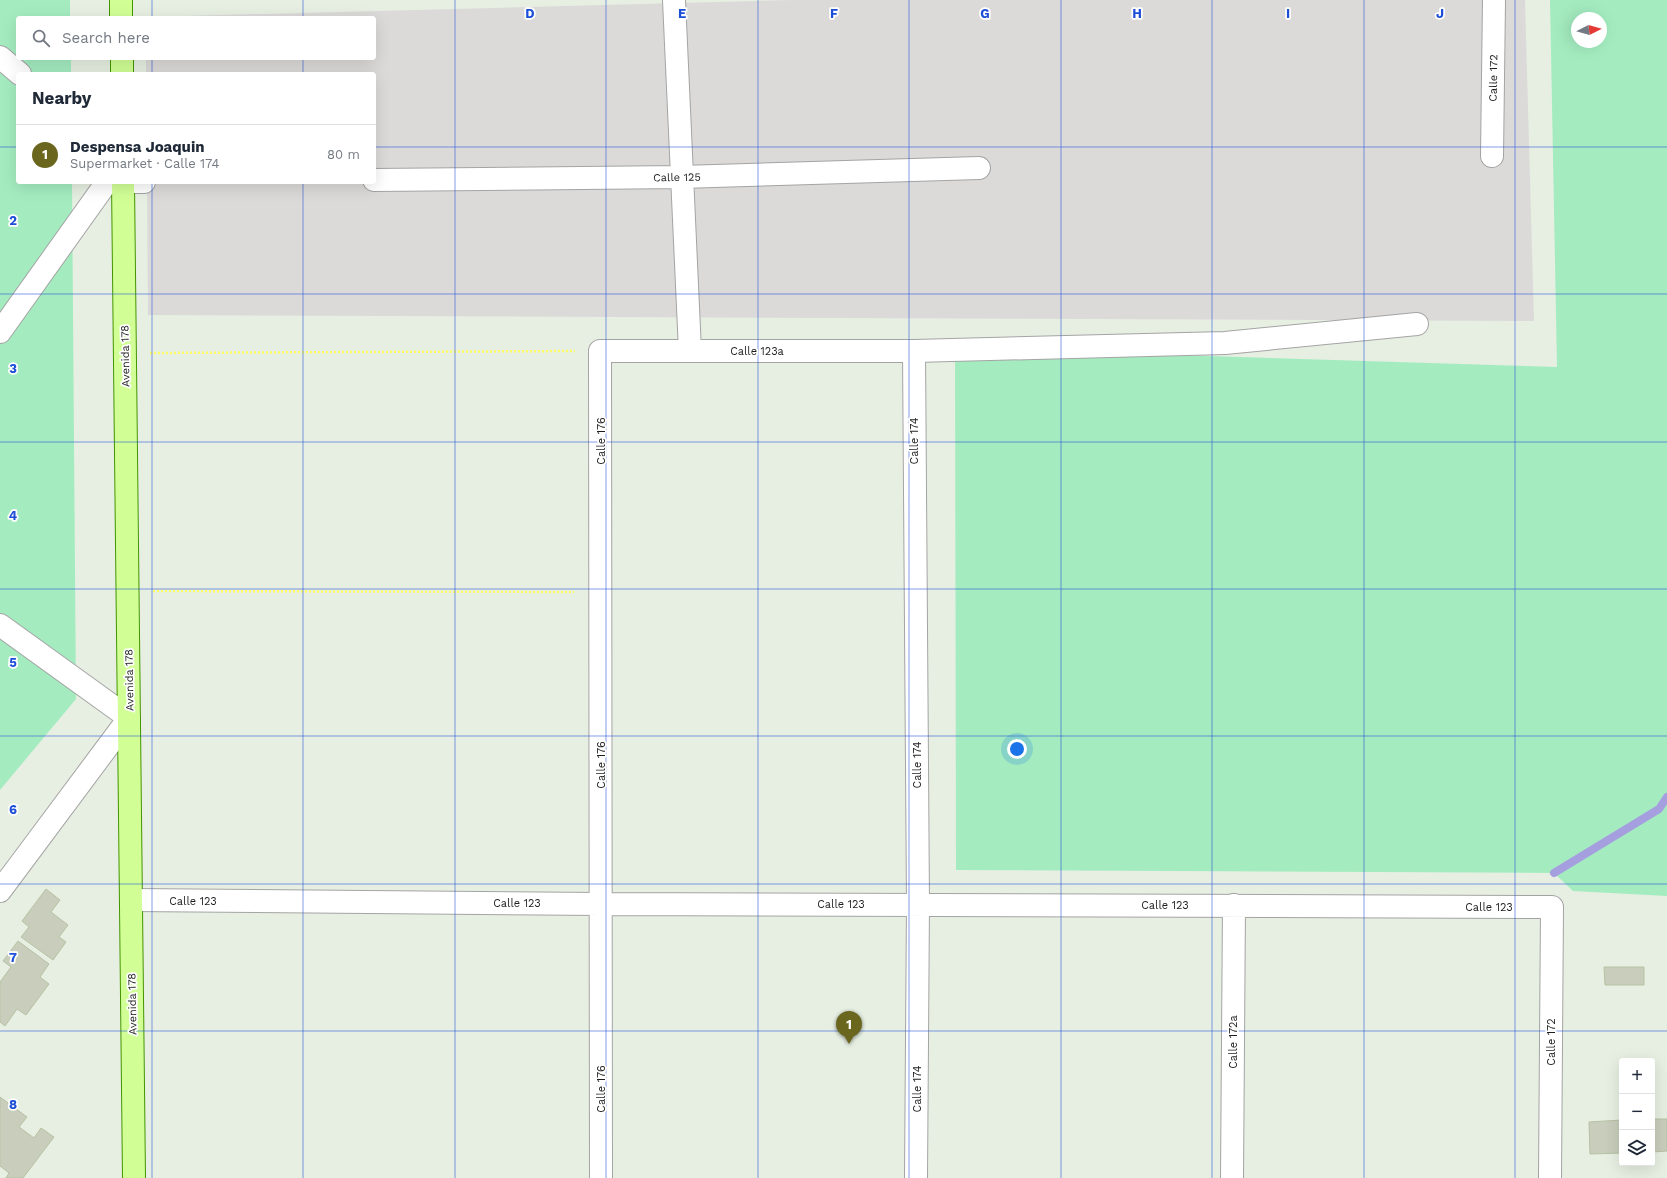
<!DOCTYPE html>
<html lang="en">
<head>
<meta charset="utf-8">
<style>
  body { margin:0; font-family:"Work Sans",sans-serif; background:#f6f6f7; color:#1f2937 }
  .controls { position:absolute; right:12px; bottom:12px; display:grid; overflow:hidden; border-radius:4px; box-shadow:0 4px 16px #0002 }
  .controls button { width:36px; height:36px; display:grid; place-items:center; padding:0; border:0; border-bottom:1px solid #e0e1e3; background:#fff; color:#1f2937; font:20px sans-serif }
  .compass { position:absolute; left:1571px; top:12px; width:36px; height:36px; border-radius:50%; background:#fff; box-shadow:0 4px 16px #0002; rotate:84deg }
  .you { position:absolute; left:1017px; top:749px; width:14px; height:14px; margin:-10px; border:3px solid #fff; border-radius:50%; background:#1a73e8; box-shadow:0 0 0 6px #1a73e833 }
  .badge { display:grid; place-items:center; width:26px; height:26px; border-radius:50%; background:#6b661e; color:#fff; font-size:13px; font-weight:700 }
  .pin { position:absolute; translate:-50% -33px; filter:drop-shadow(0 1px 2px #0008) }
  .pin::after { content:''; position:absolute; top:21px; width:14px; height:12px; background:inherit; clip-path:polygon(0 0,100% 0,50% 100%) }
  .list { margin:0; padding:0; list-style:none }
  h2 { display:flex; justify-content:space-between; align-items:center; height:52px; margin:0; padding:0 16px; font-size:17px }
  h2 small { font-size:13px; font-weight:400; color:#747a83 }
  .list li { display:grid; grid-template-columns:26px 1fr auto; gap:12px; align-items:center; box-sizing:border-box; height:60px; padding:0 16px; border-top:1px solid #e0e1e3 }
  .list b { display:block; font-size:15px; white-space:nowrap }
  .list p { margin:0; font-size:13px; white-space:nowrap; color:#747a83 }
  .list em { font-size:13px; font-style:normal; color:#747a83 }
  .icon { flex:none; width:22px; height:22px; fill:none; stroke:currentColor; stroke-width:2; stroke-linecap:round; stroke-linejoin:round }
  .map { position:relative; flex:none; width:1667px; height:1178px; overflow:hidden }
  .search { position:absolute; background:#fff; box-shadow:0 4px 16px #0002; left:16px; top:16px; width:360px; height:44px; display:flex; align-items:center; gap:10px; box-sizing:border-box; padding:0 14px; border-radius:4px; color:#747a83; font-size:15px }
  .panel { position:absolute; background:#fff; box-shadow:0 4px 16px #0002; left:16px; top:72px; width:360px; height:112px; border-radius:4px }
  .map>svg:first-child { display:block }
  .residential { fill:#dbdad9 }
  .grass { fill:#a4ecc0; fill-rule:evenodd }
  .lines { fill:none; stroke-linecap:round; stroke-linejoin:round }
  .stream { stroke:#a69fdf; stroke-width:8 }
  .building { fill:#c8cebb; stroke:#b7c1a3 }
  .minor-casing { stroke:#a4a4a4; stroke-width:24 }
  .major-casing { stroke:#449500; stroke-width:24 }
  .path { stroke:#fffb62; stroke-width:2.5; stroke-dasharray:2 2; stroke-linecap:butt }
  .minor { stroke:#fff; stroke-width:22 }
  .major { stroke:#d1ff96; stroke-width:22 }
  .grid { fill:none; stroke:#1d4ed8; stroke-width:1; stroke-opacity:0.55 }
  .labels { text-anchor:middle; stroke-width:3.5; stroke-linejoin:round; paint-order:stroke }
  .street-label { font-size:11px; fill:#1d1d1d; stroke:#fff }
  .grid-label { font-size:13px; text-anchor:middle; font-weight:bold; fill:#1d4ed8; stroke:#fff; stroke-width:3.5; stroke-linejoin:round; paint-order:stroke }
</style>
</head>
<body>
<div class="map">
<svg width="1667" height="1178" viewBox="0 0 1667 1178">
  <rect width="100%" height="100%" fill="#e7efe2"/>
  <path class="residential" d="M791 0H1525L1534 321 148 315 147 182H374V74H146V58H374V18H146V17Z"/>
  <path class="grass" d="M0 0H70V18H18V58H71V74H18V182H72L76 699 0 790Z
    M1550 0H1667V896L1573 891 1554 873 956 870 955 348 1557 367ZM1577 18H1601V42H1577Z"/>
  <g class="lines">
    <path class="stream" d="M1554 873 1659 809 1667 797"/>
  </g>
  <path class="building" d="M46 889 60 900 51 912 68 925 59 937 66 942 53 960 21 937 29 927 22 921Z
    M18 941 49 964 40 977 49 984 26 1015 17 1009 5 1026 0 1022V982L11 967 3 961Z
    M1604 967H1644V985H1605Z
    M0 1097 27 1117 19 1127 34 1138 41 1128 54 1137 23 1178H6L9 1173 0 1166Z
    M1652 1119H1667V1151L1652 1152Z
    M1622 1120V1153L1590 1154 1589 1122Z"/>
  <g class="lines">
    <g class="minor-casing">
      <path id="minor" d="M674 0 690 351
        M0 57 20 74
        M1492 156 1494 0
        M374 180 681 177 979 168
        M123 182H144
        M0 332 107 182
        M914 351 918 904 916 1178
        M0 625 129 718 0 891
        M131 900 601 904 1552 907 1550 1178
        M601 1178 600 351H914L1225 343 1417 324
        M1232 1178 1234 905"/>
    </g>
    <g class="major-casing">
      <path id="major" d="M121 0V18
        M122 58V74
        M123 182 134 1178"/>
    </g>
    <path class="path" d="M150 353 575 351
      M153 591 574 592"/>
    <use href="#minor" class="minor"/>
    <use href="#major" class="major"/>
  </g>
  <path class="grid" d="M152 0V18M303 0V18M455 0V1178M606 0V1178M758 0V1178M909 0V1178M1061 0V1178M1212 0V1178M1364 0V1178M1515 0V1178M152 58V74M303 58V74M0 147H18M374 147H1667M152 182V1178M303 182V1178M0 294H1667M0 442H1667M0 589H1667M0 736H1667M0 884H1667M0 1031H1667"/>
  <g class="labels">
    <g class="street-label">
      <text transform="translate(1493 78) rotate(-89)" y="4">Calle 172</text>
      <text transform="translate(677 177) rotate(-1)" y="4">Calle 125</text>
      <text x="757" y="355">Calle 123a</text>
      <text transform="translate(125 356) rotate(-91)" y="4">Avenida 178</text>
      <text transform="translate(601 441) rotate(-90)" y="4">Calle 176</text>
      <text transform="translate(914 441) rotate(-90)" y="4">Calle 174</text>
      <text transform="translate(129 680) rotate(-91)" y="4">Avenida 178</text>
      <text transform="translate(601 765) rotate(-90)" y="4">Calle 176</text>
      <text transform="translate(917 765) rotate(-90)" y="4">Calle 174</text>
      <text x="193" y="905">Calle 123</text>
      <text x="517" y="907">Calle 123</text>
      <text x="841" y="908">Calle 123</text>
      <text x="1165" y="909">Calle 123</text>
      <text x="1489" y="911">Calle 123</text>
      <text transform="translate(132 1004) rotate(-91)" y="4">Avenida 178</text>
      <text transform="translate(1233 1042) rotate(-90)" y="4">Calle 172a</text>
      <text transform="translate(1551 1042) rotate(-90)" y="4">Calle 172</text>
      <text transform="translate(601 1089) rotate(-90)" y="4">Calle 176</text>
      <text transform="translate(917 1089) rotate(-90)" y="4">Calle 174</text>
    </g>
  </g>
  <g class="grid-label">
    <text x="530" y="18">D</text>
    <text x="682" y="18">E</text>
    <text x="834" y="18">F</text>
    <text x="985" y="18">G</text>
    <text x="1137" y="18">H</text>
    <text x="1288" y="18">I</text>
    <text x="1440" y="18">J</text>
    <text x="13" y="225">2</text>
    <text x="13" y="373">3</text>
    <text x="13" y="520">4</text>
    <text x="13" y="667">5</text>
    <text x="13" y="814">6</text>
    <text x="13" y="962">7</text>
    <text x="13" y="1109">8</text>
  </g>
</svg>
<div class="controls">
<button>+</button>
<button>−</button>
<button><svg class="icon" aria-label="layers" viewBox="0 0 24 24"><path d="M12 4l9 5-9 5-9-5zM3 14l9 5 9-5"/></svg></button>
</div>
<svg class="compass" viewBox="-18 -18 36 36"><path d="M0-13l5 13h-10z" fill="#e53935"/><path d="M0 13l5-13h-10z" fill="#747a83"/></svg>
<div class="you"></div>
<div class="pin badge" style="left:849px;top:1044px">1</div>
<div class="search"><svg class="icon" aria-label="search" viewBox="0 0 24 24"><circle cx="10" cy="10" r="6"/><path d="M15 15l6 6"/></svg>Search here</div>
<section class="panel">
<h2>Nearby<small></small></h2>
<ul class="list">
<li><span class="badge">1</span><div><b>Despensa Joaquin</b><p>Supermarket · Calle 174</p></div><em>80 m</em></li>
</ul>
</section>
</div>
</body>
</html>
